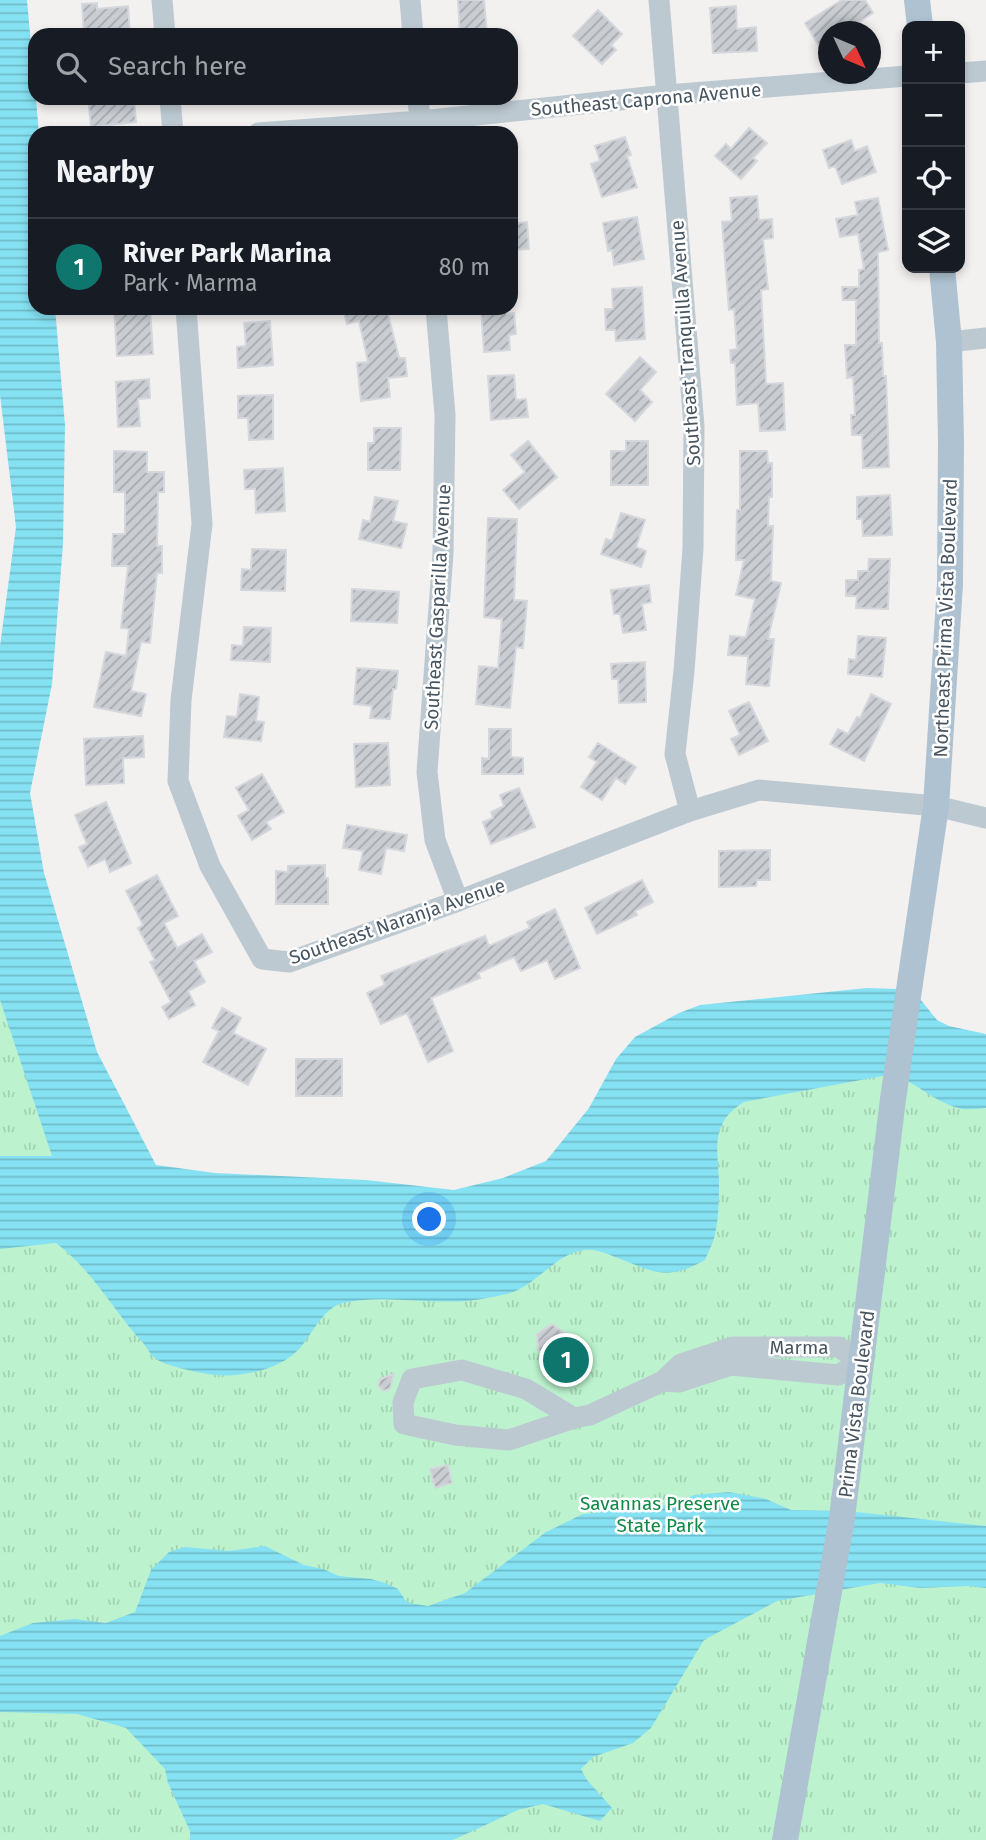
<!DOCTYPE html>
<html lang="en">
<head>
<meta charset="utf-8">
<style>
  body { margin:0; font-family:"Fira Sans",sans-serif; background:#20242c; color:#f1f3f6 }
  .controls { position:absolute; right:21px; top:21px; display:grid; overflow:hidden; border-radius:14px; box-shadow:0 4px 10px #0003 }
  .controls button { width:63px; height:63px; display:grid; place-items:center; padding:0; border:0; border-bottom:2px solid #363941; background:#171b24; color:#f1f3f6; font:35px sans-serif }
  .compass { position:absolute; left:818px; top:21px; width:63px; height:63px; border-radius:50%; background:#171b24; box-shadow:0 4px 10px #0003; rotate:134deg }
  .you { position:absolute; left:430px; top:1220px; width:24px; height:24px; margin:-18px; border:5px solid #fff; border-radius:50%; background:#1a73e8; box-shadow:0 0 0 10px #1a73e833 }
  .badge { display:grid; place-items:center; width:46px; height:46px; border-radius:50%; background:#0f766e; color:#fff; font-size:23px; font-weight:700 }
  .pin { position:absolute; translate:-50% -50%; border:4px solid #fff; box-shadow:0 2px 7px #0006 }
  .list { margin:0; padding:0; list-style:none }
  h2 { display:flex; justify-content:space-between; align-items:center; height:91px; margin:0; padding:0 28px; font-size:30px }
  h2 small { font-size:23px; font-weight:400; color:#9ea1a6 }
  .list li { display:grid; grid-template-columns:46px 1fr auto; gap:21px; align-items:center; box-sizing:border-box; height:98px; padding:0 28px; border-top:2px solid #363941 }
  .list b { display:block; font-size:26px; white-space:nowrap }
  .list p { margin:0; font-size:23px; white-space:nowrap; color:#9ea1a6 }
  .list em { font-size:23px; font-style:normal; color:#9ea1a6 }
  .icon { flex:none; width:38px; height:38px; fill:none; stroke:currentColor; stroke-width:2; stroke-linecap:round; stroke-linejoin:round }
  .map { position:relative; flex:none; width:986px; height:1840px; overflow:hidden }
  .search { position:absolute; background:#171b24; box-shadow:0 4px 10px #0003; left:28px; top:28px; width:490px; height:77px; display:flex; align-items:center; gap:18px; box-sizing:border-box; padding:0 24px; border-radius:21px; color:#9ea1a6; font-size:26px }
  .panel { position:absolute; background:#171b24; box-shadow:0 4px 10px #0003; left:28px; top:126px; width:490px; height:189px; border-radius:21px }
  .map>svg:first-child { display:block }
  .grass { fill:url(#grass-tufts) }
  .water { fill:url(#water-rules) }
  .building { fill:url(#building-hatch); stroke:#d4d7dc; stroke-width:2 }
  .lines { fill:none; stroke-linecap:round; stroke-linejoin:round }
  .minor { stroke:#bdc9d1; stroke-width:21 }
  .major { stroke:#aec2d1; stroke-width:26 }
  .labels { text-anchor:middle; stroke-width:5; stroke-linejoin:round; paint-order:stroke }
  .street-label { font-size:19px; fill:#475560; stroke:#fff }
  .park-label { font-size:19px; fill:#108846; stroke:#fff }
</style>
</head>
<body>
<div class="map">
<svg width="986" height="1840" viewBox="0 0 986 1840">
  <defs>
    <pattern id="grass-tufts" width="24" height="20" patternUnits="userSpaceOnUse" patternTransform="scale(1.75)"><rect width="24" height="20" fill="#bcf3ce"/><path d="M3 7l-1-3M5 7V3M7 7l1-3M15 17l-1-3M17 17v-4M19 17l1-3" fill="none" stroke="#a3d2b3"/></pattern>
    <pattern id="water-rules" width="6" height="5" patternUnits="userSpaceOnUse" patternTransform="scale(1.75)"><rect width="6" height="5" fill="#86e2f3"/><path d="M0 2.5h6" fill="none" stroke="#6fbac8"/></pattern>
    <pattern id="building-hatch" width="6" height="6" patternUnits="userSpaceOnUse" patternTransform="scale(1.75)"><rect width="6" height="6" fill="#caced3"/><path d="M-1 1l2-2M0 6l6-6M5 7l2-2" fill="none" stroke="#a6aaaf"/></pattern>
  </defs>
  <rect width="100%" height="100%" fill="#f3f0f0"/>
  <path class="grass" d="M0 932 136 1235 467 1248 669 1076 986 1067V1840H0Z"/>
  <path class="water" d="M0 0H27L39 133H35V308H55L65 425 63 544 52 684 30 793 44 873 97 1052 156 1165 215 1173 366 1180 454 1190 503 1178 546 1161 589 1108 616 1059 635 1037 679 1013 700 1005 867 988 898 989 920 999 937 1020 949 1026 986 1034V1108C979 1108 971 1110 963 1109 938 1105 917 1083 893 1074L744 1102C711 1122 717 1147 719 1180 719 1195 719 1214 716 1229 715 1240 709 1250 705 1260 665 1282 655 1272 615 1257 605 1253 595 1249 584 1250 554 1254 536 1287 507 1294 494 1297 478 1300 465 1301 425 1304 383 1294 343 1303 324 1307 312 1334 300 1348 279 1372 232 1380 202 1373 191 1371 164 1365 156 1359 151 1356 147 1347 143 1343 111 1308 95 1273 56 1243L0 1249V1156H52L0 1000V646L16 527 0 395Z
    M729 1492 766 1499 791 1510 847 1511 986 1526V1588L968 1586 920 1588 880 1583 777 1601 704 1640 651 1728 633 1743 593 1757 581 1769 587 1780 612 1808 600 1821 543 1804 518 1810 453 1840H190V1831L168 1783 165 1769 126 1728 77 1714 0 1712V1636L33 1623 75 1619 106 1623 135 1612 151 1570 169 1552 185 1547 229 1551 265 1546 304 1565 323 1569 339 1576 371 1579 385 1583 398 1589 405 1600 410 1603 428 1606 465 1593 546 1532 583 1514 674 1504 694 1495Z"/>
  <path class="building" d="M458 0H484L487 35H460Z
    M842 0H865L873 13 843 32H829V40L819 46 805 23Z
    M97 3V9L128 6 130 35H84L82 4Z
    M736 6 737 29 756 27 757 51 713 53 710 8Z
    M598 10 622 34 611 45 616 50 602 64 573 36Z
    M88 98H134L136 122 91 127Z
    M749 128 767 143 753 158 757 161 741 179 715 156 726 144 731 149Z
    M625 137 631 155 627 156 637 187 602 197 591 164 600 161 595 146Z
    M851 140 855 151 867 146 876 172 842 184 835 166 829 168 823 150Z
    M757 196 759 220 772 219 773 238 763 239 768 289 761 290 766 384 783 383 785 430 760 431 758 403 737 405 735 363H731L730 350 737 349 734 309 729 310 722 222 732 221 730 198Z
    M878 198 888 250 878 252 879 343H882L883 376H886L889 467 863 468 862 435H852L851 415H855L853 377 847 378 845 345H856V300H843L842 287H859V270L864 269 858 234 840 237 836 219 858 215 855 202Z
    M637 217 644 259 614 265 612 250 608 251 603 223Z
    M527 222 529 249 511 250V224Z
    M642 287 645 339 616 341 615 330H606L605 309H613L612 289Z
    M114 308H150L153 354 117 356Z
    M343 308H391L392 313 388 314 399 358H405L407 376 388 378 390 397 361 401 357 363 368 362 359 321 347 324Z
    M481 308H507V314L514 313 516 334 509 335 510 350 484 352Z
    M270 321 273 365 238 368 237 347 246 346 244 323Z
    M640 357 656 372 640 390 652 402 635 421 606 394Z
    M514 375 516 400 526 399 528 417 491 420 488 376Z
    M149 379 150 398 138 399 140 426 118 427 116 382Z
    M273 395V439L249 440 248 418H238V396Z
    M374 428H401L400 470H368V443H374Z
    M528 441 557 477 519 509 503 490 525 472 511 455Z
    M626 441H648V485H611V451H626Z
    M114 451 147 452V472H164V492H158L157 546H162V573H157L150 643 141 642 131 691 146 694 141 716 94 707 106 652 126 656 129 629 121 628 128 566H112L113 534H125V492H114Z
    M740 451H767L768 463H772V497H769L768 526H773L771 581 781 583 768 639H774L769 686 746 684 748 656 728 655 730 636 746 637 755 599 736 595 744 560H736L737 510H740Z
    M283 468 285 511 256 513 255 489H245L244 470Z
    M890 495 892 535 863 536 862 519H857V497Z
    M375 497 398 501 393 521 407 524 401 548 359 539 363 520 370 522Z
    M621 513 645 520 636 547 646 551 641 567 601 554 606 539 612 541Z
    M488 518 517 519 514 600 527 601 523 648 516 647 510 708 476 704 479 666 498 668 502 619 484 617Z
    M252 549 286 550 285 591 241 590 242 569 251 570Z
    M869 559H890L888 609 856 608 857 596H846V580H858V571H868Z
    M649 585 651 602 642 604 646 630 623 633 620 614H614L611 590Z
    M352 589 399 592 397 623 351 621Z
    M244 627 271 628 270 662 231 660 232 645 243 646Z
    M858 636 886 638 882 677 848 674 849 659 856 660Z
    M645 662 646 702 619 703 618 679H612L611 664Z
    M357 668 398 671 396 689H393L390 719 370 718 372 706 354 704Z
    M240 694 259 697 256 721 264 722 261 741 224 737 227 716 237 717Z
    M871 694 891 704 864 761 830 744 838 729 848 734 857 717 860 718Z
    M749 702 768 741 739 755 731 739 740 735 729 711Z
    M489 729H511V757L523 758V774H482V758L489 759Z
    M143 736 144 757 123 758 124 783 86 785 84 739Z
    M388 743 390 785 356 787 354 744Z
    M598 743 636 767 625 784 616 778 602 800 581 787 597 762 589 757Z
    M262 774 284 812 266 822 271 829 252 840 238 816 249 810 236 788Z
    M519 788 535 827 491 844 483 822 493 818 491 812 504 806 500 795Z
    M106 802 131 863 110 872 105 859 88 867 79 847 87 844 75 815Z
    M347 825 407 835 404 851 386 848 381 874 359 870 363 851 343 848Z
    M770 850V880H757L756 886 719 887V851Z
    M325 865V878H328V904H276V871L288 872V866Z
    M157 875 178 916 164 923 177 948 202 934 212 952 194 961 205 982 188 991 195 1005 169 1019 162 1007 171 1002 150 962 155 960 138 928 143 925 126 891Z
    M642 880 653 902 635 911 637 915 597 934 585 908Z
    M555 909 580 968 555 979 547 960 521 971 514 957 478 973 480 978 431 998 453 1051 428 1062 407 1013 381 1024 367 993 385 985 381 976 485 936 489 946 530 928 527 922Z
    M222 1008 241 1018 233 1033 266 1049 248 1085 203 1062 219 1031 212 1028Z
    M296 1059H342V1096H296Z
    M552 1324 567 1335 565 1350 552 1357 538 1350 537 1334Z
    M394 1374 390 1389 383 1391 378 1386 380 1379Z
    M448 1465 452 1483 435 1488 430 1469Z"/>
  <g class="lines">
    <path class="minor" d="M162 0 165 35
      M410 0 413 35
      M659 0 694 426 693 548 684 671 675 754 690 811
      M960 73 986 71
      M170 98 173 133
      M418 98 421 133
      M258 133 420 121 667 95 907 76
      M186 308 202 524 181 700 178 781 210 866 262 959 289 962 458 901 690 811 759 790 936 806 986 818
      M436 308 445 415 443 553 427 772 435 840 458 901
      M949 342 986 338
      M574 1418 526 1389 462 1370 412 1379 403 1402 404 1424 455 1435 509 1440 574 1418 590 1415 663 1381 681 1364 733 1347H839L861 1362 838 1375 731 1365 679 1382 663 1381"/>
    <path class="major" d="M917 0 920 26
      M785 1840 842 1518 893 1099 936 806 950 584 951 442 949 342 942 268"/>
  </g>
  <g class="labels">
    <g class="street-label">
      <text transform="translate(646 99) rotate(-5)" y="7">Southeast Caprona Avenue</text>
      <text transform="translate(685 343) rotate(-94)" y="7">Southeast Tranquilla Avenue</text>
      <text transform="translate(437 607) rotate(-87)" y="7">Southeast Gasparilla Avenue</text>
      <text transform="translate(945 618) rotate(-88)" y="7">Northeast Prima Vista Boulevard</text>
      <text transform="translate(397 921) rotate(-19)" y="7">Southeast Naranja Avenue</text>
      <text x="799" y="1354">Marma</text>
      <text transform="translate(856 1404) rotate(-83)" y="7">Prima Vista Boulevard</text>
    </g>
    <g class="park-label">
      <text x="660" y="1510">Savannas Preserve<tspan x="660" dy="22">State Park</tspan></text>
    </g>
  </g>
</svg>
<div class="controls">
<button>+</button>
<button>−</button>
<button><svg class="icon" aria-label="locate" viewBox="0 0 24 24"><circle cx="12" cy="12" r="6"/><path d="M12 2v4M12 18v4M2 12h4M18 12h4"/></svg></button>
<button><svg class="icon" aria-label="layers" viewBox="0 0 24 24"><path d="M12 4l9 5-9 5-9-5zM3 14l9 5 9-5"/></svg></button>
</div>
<svg class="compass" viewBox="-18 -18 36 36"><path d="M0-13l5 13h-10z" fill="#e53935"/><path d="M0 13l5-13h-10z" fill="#9ea1a6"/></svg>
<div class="you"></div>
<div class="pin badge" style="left:566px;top:1360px">1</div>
<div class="search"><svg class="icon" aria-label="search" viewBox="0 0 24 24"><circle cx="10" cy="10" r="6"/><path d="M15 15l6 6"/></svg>Search here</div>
<section class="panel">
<h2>Nearby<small></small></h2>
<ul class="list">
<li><span class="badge">1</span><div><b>River Park Marina</b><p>Park · Marma</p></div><em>80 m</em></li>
</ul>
</section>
</div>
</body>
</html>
